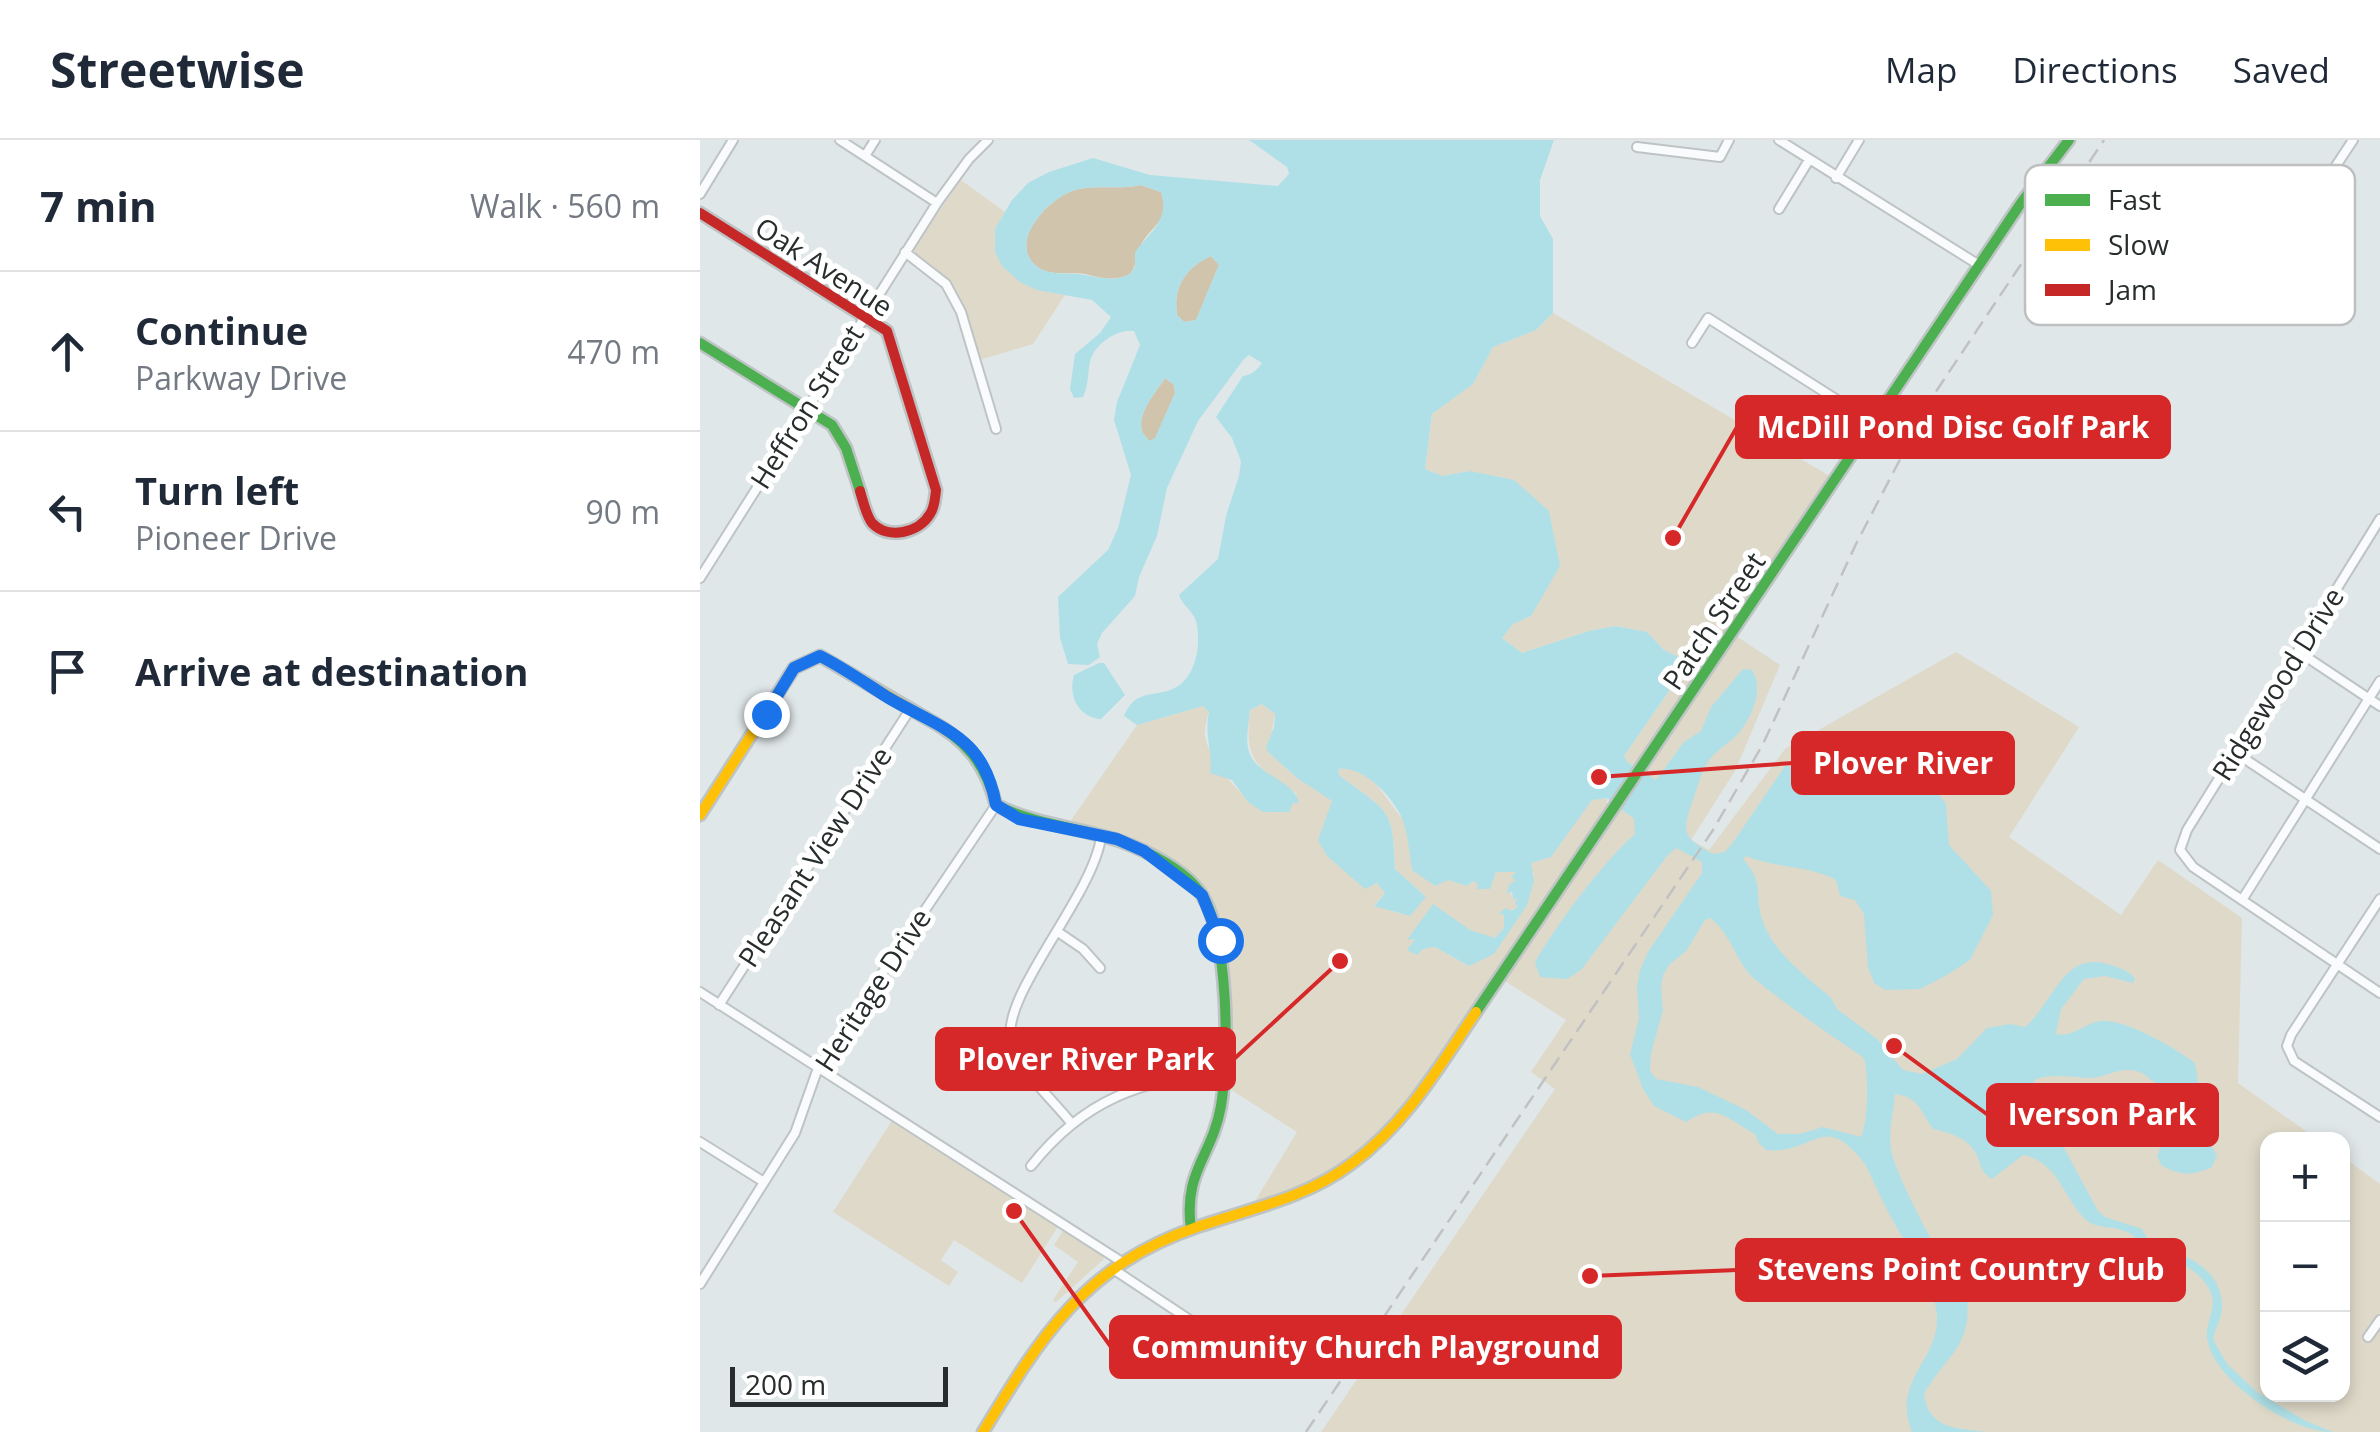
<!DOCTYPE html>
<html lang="en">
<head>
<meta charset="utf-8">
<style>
  body { margin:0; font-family:"Open Sans",sans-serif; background:#f6f6f7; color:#1f2937 }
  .controls { position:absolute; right:30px; bottom:30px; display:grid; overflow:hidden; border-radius:20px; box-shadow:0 5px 15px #0003 }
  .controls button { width:90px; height:90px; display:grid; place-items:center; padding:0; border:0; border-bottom:2px solid #e0e1e3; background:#fff; color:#1f2937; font:50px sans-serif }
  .scale { position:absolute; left:30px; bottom:25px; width:218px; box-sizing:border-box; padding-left:10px; border:5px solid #272c2d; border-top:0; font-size:28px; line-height:35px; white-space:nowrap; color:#272c2d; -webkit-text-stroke:8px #fff; paint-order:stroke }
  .stop { position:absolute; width:30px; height:30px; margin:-22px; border:8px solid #1a73e8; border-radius:50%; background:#fff }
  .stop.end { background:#1a73e8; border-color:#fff; box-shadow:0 2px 10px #0008 }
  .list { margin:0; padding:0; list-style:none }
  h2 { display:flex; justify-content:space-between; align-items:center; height:130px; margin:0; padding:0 40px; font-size:42px }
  h2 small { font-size:32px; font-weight:400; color:#747a83 }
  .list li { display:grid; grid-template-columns:65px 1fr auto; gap:30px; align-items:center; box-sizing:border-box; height:160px; padding:0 40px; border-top:2px solid #e0e1e3 }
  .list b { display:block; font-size:38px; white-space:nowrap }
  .list p { margin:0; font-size:32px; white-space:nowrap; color:#747a83 }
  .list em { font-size:32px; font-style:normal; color:#747a83 }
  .icon { flex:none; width:55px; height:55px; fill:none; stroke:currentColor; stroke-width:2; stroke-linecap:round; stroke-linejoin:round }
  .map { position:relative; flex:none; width:1680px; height:1292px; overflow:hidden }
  header { display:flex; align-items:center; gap:60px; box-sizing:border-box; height:140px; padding:0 50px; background:#fff; border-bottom:2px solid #e0e1e3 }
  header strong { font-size:48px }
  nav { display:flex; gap:55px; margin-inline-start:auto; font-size:35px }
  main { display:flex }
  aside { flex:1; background:#fff }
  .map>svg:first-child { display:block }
  .green { fill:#dfd9c9 }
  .forest { fill:#d0c4ac }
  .water { fill:#afe0e7; fill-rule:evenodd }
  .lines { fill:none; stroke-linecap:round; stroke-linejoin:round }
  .street-casing { stroke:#bec4c5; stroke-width:12 }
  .fast-casing { stroke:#bec4c5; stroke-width:15 }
  .slow-casing { stroke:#bec4c5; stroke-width:15 }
  .jam-casing { stroke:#bec4c5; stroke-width:15 }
  .street { stroke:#fafbfc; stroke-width:8 }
  .fast { stroke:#4caf50; stroke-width:10 }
  .slow { stroke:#ffc107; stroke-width:10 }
  .jam { stroke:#c62828; stroke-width:10 }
  .rail { stroke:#c0c2c2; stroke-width:2.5; stroke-dasharray:15 8; stroke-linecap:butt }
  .route { stroke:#1a73e8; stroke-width:12 }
  .labels { text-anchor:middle; stroke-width:10; stroke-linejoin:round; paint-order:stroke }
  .street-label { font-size:28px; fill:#272c2d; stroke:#fff }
  .key { fill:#fff; stroke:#bec0c0; stroke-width:2.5 }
  .key-label { font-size:28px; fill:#272c2d }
  .leader { fill:none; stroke:#d62828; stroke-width:4 }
  .callout-dot { fill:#d62828; stroke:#fff; stroke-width:4 }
  .callout { fill:#d62828; stroke:#d62828; stroke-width:4 }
  .callout-label { font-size:30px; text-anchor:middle; font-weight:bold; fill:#fff }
</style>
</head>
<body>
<header>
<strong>Streetwise</strong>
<nav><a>Map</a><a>Directions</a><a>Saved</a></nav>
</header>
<main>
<aside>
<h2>7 min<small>Walk · 560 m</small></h2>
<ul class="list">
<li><svg class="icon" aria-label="ahead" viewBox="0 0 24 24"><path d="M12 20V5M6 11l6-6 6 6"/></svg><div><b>Continue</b><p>Parkway Drive</p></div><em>470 m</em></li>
<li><svg class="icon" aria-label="left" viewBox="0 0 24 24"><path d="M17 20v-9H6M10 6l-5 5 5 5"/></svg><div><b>Turn left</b><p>Pioneer Drive</p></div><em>90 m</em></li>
<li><svg class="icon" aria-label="arrive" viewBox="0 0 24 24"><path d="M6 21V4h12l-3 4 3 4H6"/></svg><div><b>Arrive at destination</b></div></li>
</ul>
</aside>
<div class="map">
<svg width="1680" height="1292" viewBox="0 0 1680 1292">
  <rect width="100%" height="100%" fill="#e0e7e8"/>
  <path class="green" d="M261 40 305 72 295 89C317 136 311 146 365 155L333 204 279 220 253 148 212 110Z
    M853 173 1133 338 1030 492 1080 525 1035 631 991 700 1009 710 1085 609 1256 512 1379 587 1309 697 1421 775 1458 720 1542 778 1538 943 1617 999H1568V1254H1642L1643 1017 1680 1044V1292H621L855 949 831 932 866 880 800 838 715 962 648 1027 549 1071 597 992 522 944 520 800 503 755 430 703 365 689 437 585 503 566 509 572C507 579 504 589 505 596 508 624 577 709 597 654 556 627 544 621 550 570L562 564 575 574 568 612 597 638 633 661 618 700 682 746 685 753 674 765 701 774 726 757 695 729C693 665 688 673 639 635L637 629 655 628 676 644 748 740 767 746 773 741 790 749 796 732H817L816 740 809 749 813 759 817 758 818 767 805 774 804 788 795 798C778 795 755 785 744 772L727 774 709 798 715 800 713 802 723 809 735 807 769 826 827 765 834 734 830 730 831 723 851 717 891 660 907 658V672L937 628 926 622 924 616 989 522 964 510 947 492 916 486 889 491 822 513 802 498 813 484 831 476 770 331 742 336 725 329 732 274 773 244 793 207 836 190Z
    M193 979 359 1085 322 1143 254 1100 241 1120 258 1132 249 1146 133 1072Z
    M364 1089 402 1113 404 1119 356 1162 353 1160 378 1122 354 1105Z"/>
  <path class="forest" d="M441 45 461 52C470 81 454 83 442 103 437 113 437 125 430 134 414 142 402 138 385 134 371 132 351 136 339 128 305 105 347 60 372 51 391 44 420 50 441 45Z
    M511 116 519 125 496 180 484 182 477 175C473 147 485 128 511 116Z
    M465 238 474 245 475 253 455 299 449 301 442 292C437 272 455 254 465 238Z"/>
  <path class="water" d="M549 0H854L840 40V76L853 99V173L836 190 793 207 773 244 732 274 725 329 742 336 770 331 814 340 849 371 860 426 831 476 813 484 802 498 822 513 889 491 916 486 947 492 964 510 989 522 924 616 927 622 956 640 984 602 1001 591 1011 567 1043 529 1052 530C1065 548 1051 580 1037 595 1026 606 1012 612 1005 627 999 639 996 653 991 665 988 674 984 686 988 695 993 704 1005 709 1013 714L1025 712 1034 701 1085 626 1110 629 1127 619 1152 620 1172 626 1206 628 1230 643 1246 664 1249 705 1291 751 1293 775 1270 820 1247 835 1220 849 1185 850 1174 843 1168 827 1164 774 1155 760 1140 756 1136 740C1108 725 1078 729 1046 716L1043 719C1065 744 1054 752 1062 779 1072 812 1106 836 1131 858L1137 869 1177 899 1203 930 1222 934 1257 919 1287 888 1310 884 1325 887C1353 864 1363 811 1407 824 1418 827 1427 830 1435 838L1433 843 1405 836 1384 839 1361 869 1356 894C1373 898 1383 884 1400 881 1424 878 1475 908 1495 923L1500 954 1512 971 1503 993 1517 1015 1512 1027C1493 1036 1480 1036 1461 1025L1457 1016C1470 984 1483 962 1450 939 1443 933 1438 930 1428 930 1415 930 1402 938 1389 938 1372 937 1350 933 1334 940L1336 953 1365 979 1363 1006 1398 1071 1405 1077 1442 1089 1450 1103C1482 1113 1523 1127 1522 1168 1522 1178 1515 1189 1513 1199L1527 1224 1557 1252 1604 1280 1632 1292C1592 1292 1518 1244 1508 1203 1501 1177 1529 1165 1497 1134 1482 1120 1457 1121 1443 1108 1438 1102 1435 1095 1427 1092 1413 1085 1397 1090 1385 1079 1363 1057 1357 1021 1323 1015L1292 1039C1279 1031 1282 1024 1275 1012 1266 997 1250 993 1233 989 1221 972 1218 956 1195 954 1194 971 1188 990 1191 1009 1196 1039 1248 1133 1267 1158 1272 1208 1245 1216 1224 1254 1229 1289 1255 1288 1286 1292H1212C1191 1241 1239 1220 1237 1177 1235 1142 1208 1109 1192 1079 1182 1061 1174 1042 1165 1024 1123 969 1115 1015 1066 1010L1059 1003 1055 994C1027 979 1016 961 986 982L954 966 943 949 930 914 939 879 937 847 940 830 948 812 1002 733V722L976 708 967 716 881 830 867 839 840 837 835 822C857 784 902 723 935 694L934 679 907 658 892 660 851 717 831 723 834 741 827 765 794 814 769 826 735 807 723 809 717 815 707 810 715 799 707 800 733 764 770 790 795 798 804 788V775L799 773 806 768 811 771 818 767 815 763 817 758 813 759 812 752 807 753 809 745 816 740 811 737 816 732H796L790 749H777L778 744 773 741 767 746 748 740 735 746 712 730C709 712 708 690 700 674 690 654 662 625 638 629L639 635C688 673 693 665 695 729L726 757 710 776 674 766 685 753 677 743 665 749 627 716 618 700 632 661 597 638 568 612 566 607 574 587 575 574 562 564 550 570C549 583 545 599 549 612 556 635 595 641 599 663H593L589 672H563L548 662 532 640 510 633C513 609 504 598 509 572L503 566 437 585 424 576C435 550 450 557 470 550 496 542 502 504 496 481 493 471 482 465 479 455L518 419 526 376 539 336 541 321 532 298 516 277 543 236C553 234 556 231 562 223L549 215 544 219 498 281 467 348 457 396 439 437 435 456 402 493 397 504 400 517 389 525 368 524 360 498 358 457 408 410 418 388 431 335 414 280 417 262 440 205 434 191C419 189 399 201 392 216 387 226 390 242 383 257L374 258 370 249 375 214 400 193 411 177 392 160 337 150 320 142 302 126 295 112V89L312 60 328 43 349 32 393 18 450 35 578 46 589 34 587 27ZM441 45 461 52C470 80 450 92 435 112V127L430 134C414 142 402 138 385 135 371 132 351 136 339 128 305 105 347 60 372 51 391 44 420 50 441 45ZM511 116 519 125 496 180 484 182 477 175C473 147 485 128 511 116ZM465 238 474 245 475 253 455 298 449 301 442 292C437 272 455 254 465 238ZM1010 778C1033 795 1035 823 1056 840 1090 868 1128 893 1164 918 1169 933 1168 982 1161 997L1123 987 1100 994H1078L1046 970 998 947 956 939 950 931 951 914 963 870 961 847 963 835 970 824 986 811 1005 780Z
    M399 523H404L425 555 401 579C378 577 368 556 374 535Z"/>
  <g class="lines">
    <g class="street-casing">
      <path id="street" d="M140 0 237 63
        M1079 0 1279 125
        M937 7 1020 17 1029 0
        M165 16 175 0
        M1136 38 1159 0
        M0 54 33 0
        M1079 69 1109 20
        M205 112 246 144 261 172 296 289
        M1544 165 1653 0
        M992 203 1008 178 1175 284
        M1680 379 1487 690 1480 710 1493 727 1680 853
        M0 438 237 63 269 19 288 0
        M1599 512 1680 566
        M1536 613 1680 709
        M1680 759 1591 895 1587 906 1594 921 1680 977
        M1542 760 1680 541
        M358 792 383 809 400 828
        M0 852 422 1122
        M19 865 211 568
        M372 984C353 960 322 933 312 904 296 860 393 757 401 697
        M0 1002 64 1042
        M331 1026C384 959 442 940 523 931
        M413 1129 526 1204
        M0 1144 95 993 118 928 296 665
        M1668 1197 1680 1180"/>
    </g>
    <g class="fast-casing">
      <path id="fast" d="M0 203 132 285 146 308 160 351
        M226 578C265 599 285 622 296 665 336 685 378 687 420 701 447 711 486 730 502 755 529 798 529 916 521 966 512 1017 483 1031 491 1089
        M776 872 1321 63 1369 0"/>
    </g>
    <g class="slow-casing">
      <path id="slow" d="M0 675 94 528 120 516 226 578
        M283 1292C342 1195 384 1126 497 1087 549 1069 606 1058 651 1024 705 985 739 927 776 872"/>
    </g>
    <g class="jam-casing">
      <path id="jam" d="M0 73 187 191 236 350C235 358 235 367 230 374 219 393 188 400 172 383 166 375 163 361 160 351"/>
    </g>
    <use href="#street" class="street"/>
    <use href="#fast" class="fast"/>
    <use href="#slow" class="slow"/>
    <use href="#jam" class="jam"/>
    <path class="rail" d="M606 1292 1013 690 1063 604 1156 404 1233 256 1404 0"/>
  </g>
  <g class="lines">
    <path class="route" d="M66 574 94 528 120 516C144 528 165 543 187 557 241 589 284 595 296 665L319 679 417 699 444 711 502 755 520 800"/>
  </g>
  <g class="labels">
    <g class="street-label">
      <text transform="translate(124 127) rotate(33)" y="10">Oak Avenue</text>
      <text transform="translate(107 267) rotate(-58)" y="10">Heffron Street</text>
      <text transform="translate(1014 481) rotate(-56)" y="10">Patch Street</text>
      <text transform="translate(1578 544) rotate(-58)" y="10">Ridgewood Drive</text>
      <text transform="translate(115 717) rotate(-57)" y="10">Pleasant View Drive</text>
      <text transform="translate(173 850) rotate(-57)" y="10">Heritage Drive</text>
    </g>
  </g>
  <rect x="1325" y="25" width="330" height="160" rx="15" class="key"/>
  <rect x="1345" y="54" width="45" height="12" fill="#4caf50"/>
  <rect x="1345" y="99" width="45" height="12" fill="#ffc107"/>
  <rect x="1345" y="144" width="45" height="12" fill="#c62828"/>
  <g class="key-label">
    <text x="1408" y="70">Fast</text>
    <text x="1408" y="115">Slow</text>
    <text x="1408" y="160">Jam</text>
  </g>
  <path class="leader" d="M973 398L1037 287M899 637L1093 623M640 821L534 919M1194 906L1288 975M890 1136L1037 1130M314 1071L411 1207"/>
  <g class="callout-dot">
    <circle cx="973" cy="398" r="10"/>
    <circle cx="899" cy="637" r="10"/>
    <circle cx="640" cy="821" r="10"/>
    <circle cx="1194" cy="906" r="10"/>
    <circle cx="890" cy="1136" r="10"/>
    <circle cx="314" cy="1071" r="10"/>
  </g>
  <g class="callout">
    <rect x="1037" y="257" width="432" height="60" rx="10"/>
    <rect x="1093" y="593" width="220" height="60" rx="10"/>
    <rect x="237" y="889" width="297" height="60" rx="10"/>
    <rect x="1288" y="945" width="229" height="60" rx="10"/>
    <rect x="1037" y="1100" width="447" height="60" rx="10"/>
    <rect x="411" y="1177" width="509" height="60" rx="10"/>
  </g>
  <g class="callout-label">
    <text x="1253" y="298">McDill Pond Disc Golf Park</text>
    <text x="1203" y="634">Plover River</text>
    <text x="386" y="930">Plover River Park</text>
    <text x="1402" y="985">Iverson Park</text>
    <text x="1261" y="1140">Stevens Point Country Club</text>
    <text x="666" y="1218">Community Church Playground</text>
  </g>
</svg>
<div class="controls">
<button>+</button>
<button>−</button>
<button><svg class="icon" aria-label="layers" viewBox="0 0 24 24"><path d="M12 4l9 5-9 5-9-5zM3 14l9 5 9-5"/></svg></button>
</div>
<div class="scale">200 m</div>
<div class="stop" style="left:520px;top:800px"></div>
<div class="stop end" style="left:66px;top:574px"></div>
</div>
</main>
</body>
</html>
